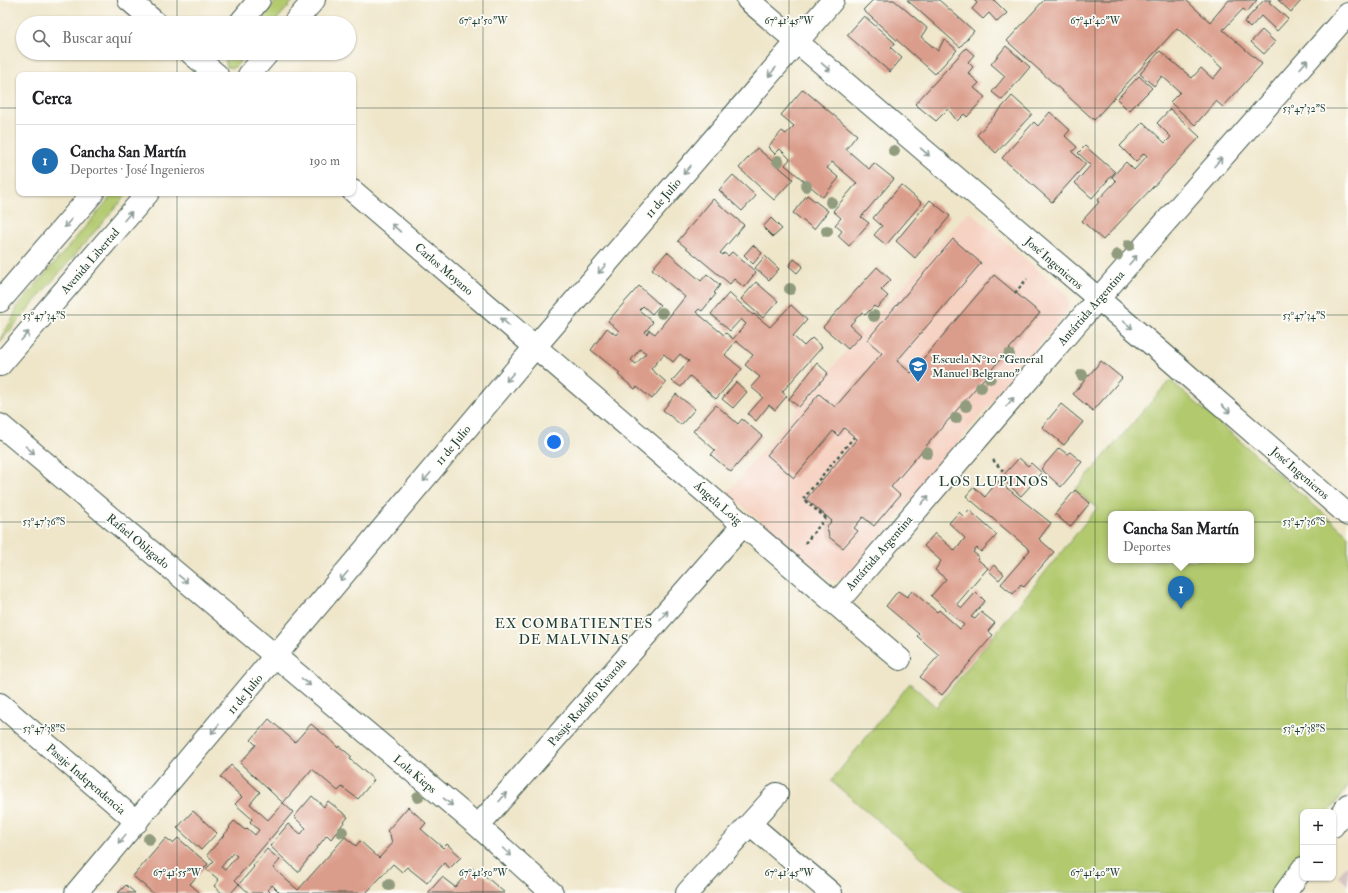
<!DOCTYPE html>
<html lang="es">
<head>
<meta charset="utf-8">
<style>
  body { margin:0; font-family:"IM FELL Double Pica",serif; background:#f6f6f6; color:#202124 }
  .controls { position:absolute; right:12px; bottom:12px; display:grid; overflow:hidden; border-radius:8px; box-shadow:0 1px 3px #0004 }
  .controls button { width:36px; height:36px; display:grid; place-items:center; padding:0; border:0; border-bottom:1px solid #e0e0e0; background:#fff; color:#202124; font:20px sans-serif }
  .you { position:absolute; left:554px; top:442px; width:14px; height:14px; margin:-10px; border:3px solid #fff; border-radius:50%; background:#1a73e8; box-shadow:0 0 0 6px #1a73e833 }
  .badge { display:grid; place-items:center; width:26px; height:26px; border-radius:50%; background:#1f6fb2; color:#fff; font-size:13px; font-weight:700 }
  .pin { position:absolute; translate:-50% -33px; filter:drop-shadow(0 1px 2px #0008) }
  .pin::after { content:''; position:absolute; top:21px; width:14px; height:12px; background:inherit; clip-path:polygon(0 0,100% 0,50% 100%) }
  .popup { position:absolute; left:1108px; top:511px; width:146px; height:52px; box-sizing:border-box; display:grid; place-content:center; border-radius:8px; background:#fff; filter:drop-shadow(0 1px 3px #0005); font-size:13px; white-space:nowrap; color:#757577 }
  .popup b { font-size:15px; color:#202124 }
  .popup::after { content:''; position:absolute; left:50%; top:100%; margin-left:-8px; border:8px solid transparent; border-top-color:#fff }
  .list { margin:0; padding:0; list-style:none }
  h2 { display:flex; justify-content:space-between; align-items:center; height:52px; margin:0; padding:0 16px; font-size:17px }
  h2 small { font-size:13px; font-weight:400; color:#757577 }
  .list li { display:grid; grid-template-columns:26px 1fr auto; gap:12px; align-items:center; box-sizing:border-box; height:72px; padding:0 16px; border-top:1px solid #e0e0e0 }
  .list b { display:block; font-size:15px; white-space:nowrap }
  .list p { margin:0; font-size:13px; white-space:nowrap; color:#757577 }
  .list em { font-size:13px; font-style:normal; color:#757577 }
  .icon { flex:none; width:22px; height:22px; fill:none; stroke:currentColor; stroke-width:2; stroke-linecap:round; stroke-linejoin:round }
  .map { position:relative; flex:none; width:1348px; height:893px; overflow:hidden }
  .search { position:absolute; background:#fff; box-shadow:0 1px 3px #0004; left:16px; top:16px; width:340px; height:44px; display:flex; align-items:center; gap:10px; box-sizing:border-box; padding:0 14px; border-radius:22px; color:#757577; font-size:15px }
  .panel { position:absolute; background:#fff; box-shadow:0 1px 3px #0004; left:16px; top:72px; width:340px; height:124px; border-radius:8px }
  .map>svg:first-child { display:block }
  .built { fill:#f6d2c3 }
  .industrial { fill:#d1bfbd }
  .green { fill:#b2c96e; stroke:#688351; fill-rule:evenodd }
  .building { fill:#db9d8b; fill-rule:evenodd }
  .lines { fill:none; stroke-linecap:round; stroke-linejoin:round }
  .minor-casing { stroke:#3e564a; stroke-width:24 }
  .path { stroke:#3e564a; stroke-width:2.5; stroke-dasharray:3 3; stroke-linecap:butt }
  .minor { stroke:#fff; stroke-width:22 }
  .tree { fill:#919c7f }
  .oneway { stroke:#8f9e9a }
  .ticks { fill:none; stroke:#1f3d34; stroke-width:1; stroke-opacity:0.45 }
  .labels { text-anchor:middle; stroke-width:3.5; stroke-linejoin:round; paint-order:stroke }
  .street-label { font-size:12px; fill:#1f3d34; stroke:#fdfcf7 }
  .poi-label { font-size:12px; fill:#1f3d34; stroke:#fdfcf7; text-anchor:start }
  .quarter-label { font-size:14px; letter-spacing:1px; fill:#1f3d34; stroke:#fdfcf7 }
  .ticks-label { font-size:10px; text-anchor:middle; fill:#1f3d34; stroke:#fdfcf7; stroke-width:3.5; stroke-linejoin:round; paint-order:stroke }
</style>
</head>
<body>
<div class="map">
<svg width="1348" height="893" viewBox="0 0 1348 893">
  <rect width="100%" height="100%" fill="#fdfcf7"/>
  <filter id="ink" filterUnits="userSpaceOnUse"><feTurbulence type="fractalNoise" baseFrequency=".025" numOctaves="2"/><feDisplacementMap in="SourceGraphic" scale="8" xChannelSelector="R" yChannelSelector="G"/><feConvolveMatrix kernelMatrix="1 2 1 2 8 2 1 2 1" color-interpolation-filters="sRGB"/></filter>
  <filter id="wash" filterUnits="userSpaceOnUse"><feTurbulence type="fractalNoise" baseFrequency=".012" numOctaves="4" result="noise"/><feDisplacementMap in="SourceGraphic" scale="16" xChannelSelector="R" yChannelSelector="G"/><feGaussianBlur stdDeviation="0.9" result="paint"/><feColorMatrix in="noise" values="0 0 0 0 0 0 0 0 0 0 0 0 0 0 0 0 0 1.4 0 .05"/><feComposite in="paint" operator="in"/></filter>
  <g filter="url(#wash)">
    <rect width="100%" height="100%" fill="#efe6ca"/>
    <path class="built" d="M969 211 1064 292 1068 298V311L848 575 837 581 830 580 727 493 848 349Z"/>
    <path class="industrial" d="M1348 864V885L1338 876Z"/>
    <path class="green" d="M277 0H294L274 23H257Z
      M231 53H248L234 68 227 67 225 60Z
      M114 193H128L0 342V339L13 318 17 307Z
      M1170 380 1348 535V786L1329 812H1303V848L1271 893H964L831 781 910 683 936 707 1097 508 1075 490ZM1111 514H1251V560H1111Z"/>
    <g id="blocks">
      <path class="building" d="M873 0H894L927 28 921 37 938 51 944 39 957 50 935 74 863 10Z
        M907 0H939L974 31 960 47Z
        M974 0H994L1007 13 997 22 989 13 983 19 972 9 977 3Z
        M1044 0H1186L1210 22 1229 0H1257L1247 12 1243 9 1223 30 1262 64 1223 107 1216 101 1195 125 1170 102 1180 92 1162 76 1154 86 1140 74 1160 51 1192 78 1201 68 1213 79 1222 68 1177 28 1094 120 1007 41Z
        M1264 0H1271L1269 2 1288 19 1277 31 1261 16 1250 28 1244 22Z
        M1278 0H1302L1291 12Z
        M864 16 895 43 891 48 902 58 890 72 847 35Z
        M1262 30 1275 42 1264 54 1251 42Z
        M1006 46 1030 67 1002 100 992 92 1005 76 991 64Z
        M966 48 974 55 968 62 973 67 968 73 979 83 974 88 985 97 967 117 964 114 957 121 948 109 936 121 915 104Z
        M1139 76 1152 88 1129 111 1117 99Z
        M803 89 857 135 846 149 869 169 874 163 894 179 861 217 869 223 849 246 838 236 842 231 835 225 841 218 833 211 857 183 832 162 827 168 839 178 823 197 785 165 790 159 780 149 775 154 768 147 782 131 786 134 794 126 781 115Z
        M1012 96 1032 114 996 153 977 135Z
        M1170 109 1200 137 1103 240 1082 221 1099 202 1097 201 1116 181 1112 177 1126 162 1134 170 1147 156 1144 153 1136 162 1120 146 1143 122 1165 143 1171 137 1157 123Z
        M1050 112 1070 130 1065 136 1077 147 1072 152 1086 164 1052 202 1002 158 1034 122 1038 126Z
        M1085 146 1115 172 1092 198 1075 183 1091 165 1078 153Z
        M757 148 793 179 774 200 739 168Z
        M733 175 756 196 742 211 719 190Z
        M901 185 922 203 886 245 874 235 882 226 873 218Z
        M807 195 828 211 814 229 793 213Z
        M713 199 744 225 720 253 723 255 724 253 728 256 732 252 756 272 744 287 734 279 730 284 678 241Z
        M930 200 950 216 915 258 896 241Z
        M771 218 782 229 773 237 763 227Z
        M953 239 981 263 897 361 911 373 994 275 1040 313 891 487 900 495 874 526 863 517 854 528 858 531 843 548 829 537 827 526 832 521 806 499 857 439 844 428 838 436 833 431 794 478 767 455 819 394 835 407 882 353 867 340Z
        M753 245 762 253 753 264 744 255Z
        M667 252 701 281 707 274 720 285 714 293 716 294 702 311 699 309 696 312 724 335 726 333 733 339 746 324 741 319 730 331 711 314 729 293 753 315 754 314 770 327 791 305 807 320 793 336 804 346 812 338 822 347 782 392 787 396 775 410 769 405 756 421 748 414 763 397 751 387 760 377 745 365 753 355 736 341 725 355 742 369 716 399 690 376 681 387 672 381 689 361 680 354 673 362 664 354 651 369 666 382 652 399 637 387 635 389 618 375 620 373 591 350 607 328 616 335 619 331 608 321 639 286 660 305 652 314 643 306 639 310 653 322 645 332 647 334 649 330 655 334 685 297 652 269ZM640 349 646 353 636 364 631 360Z
        M765 256 779 269 769 280 755 268Z
        M794 259 803 266 797 273 789 266Z
        M877 267 891 280 881 290 888 296 877 308 874 306 865 315 862 312 850 325 861 335 848 349 823 327Z
        M756 282 778 301 763 318 741 299Z
        M1101 361 1122 378 1093 411 1073 394Z
        M817 363 828 373 799 407 789 399Z
        M736 382 747 392 733 408 722 399Z
        M676 394 695 409 681 425 663 410Z
        M1061 404 1083 422 1064 445 1042 427Z
        M716 405 738 424 742 419 762 436 731 472 711 455 715 450 693 431Z
        M1059 448 1067 454 1070 452 1082 462 1061 487 1041 469Z
        M1019 458 1028 466 1031 463 1042 473 1021 496 1001 478Z
        M998 481 1051 523 1039 539 1054 552 1024 587 1021 584 1013 594 1001 584 1030 550 966 496 974 487 985 497Z
        M1075 490 1090 503 1070 527 1055 514Z
        M969 510 997 535 981 552 977 548 973 552 979 557 977 559 988 568 957 604 962 608 976 592 985 601 971 617 975 619 981 612 995 623 988 631 993 635 942 695 920 677 939 655 917 636 919 634 886 606 898 591 907 597 912 591 937 612 939 610 960 629 964 625 931 596 946 579 935 570 941 561 924 546 935 533 955 551 965 538 949 523 959 512 963 516Z
        M994 565 1004 574 999 580 989 571Z
        M269 719 295 742 311 724 334 743 338 748 339 746 352 757 350 759 374 780 358 799 342 787 338 791 312 769 283 803 293 812 235 880 239 884 231 893H222L214 886 219 880 206 869 214 861 207 855 230 828 229 827 234 821 245 830 247 828 255 835 259 830 250 822 252 819 235 804 242 797 220 777 231 765 260 792 250 804 268 820 283 803 240 763 256 745 251 740ZM233 853 237 856 225 870 221 867Z
        M312 796 324 807 328 801 348 817 331 839 327 835 298 872 270 846 288 824 301 834 306 828 294 817Z
        M408 807 426 823 421 829 443 848 447 844 461 857 450 868 444 863 427 883 407 867 402 872 393 864 366 893H280L272 885 268 890 271 893H249L239 884 254 867 253 866 267 849 280 860 273 868 298 890 345 837 356 846 360 841 379 858 392 844 390 834 387 831Z
        M193 811 217 833 201 850 177 828Z
        M166 838 173 843 178 838 208 864 190 884 200 893H153L133 876Z
        M472 868 476 871 478 870 505 893H428L442 877 455 887Z
        M126 885 135 893H118Z"/>
    </g>
  </g>
  <g filter="url(#ink)">
    <use href="#blocks" fill-opacity="0" stroke="#3e564a" stroke-width="1"/>
    <g class="lines">
      <g class="minor-casing">
        <path id="minor" d="M129 0 156 23
          M748 0 1162 353 1348 515
          M240 23 259 0
          M294 23 314 0
          M191 53 217 75
          M249 75 268 53
          M353 191 900 659
          M0 301 93 193
          M0 365 148 193
          M0 425 478 826 552 893
          M836 604 1077 323 1348 14
          M0 704 137 822
          M750 824 831 893
          M478 826 743 525
          M1333 826 1348 805
          M76 893 535 347 833 0
          M687 893 777 794
          M1285 893 1303 868"/>
      </g>
      <path class="path" d="M1015 293 1027 279
        M993 460 1005 473
        M826 518 803 499 854 437
        M805 543 826 518"/>
      <use href="#minor" class="minor"/>
    </g>
    <g class="tree">
      <circle cx="894" cy="151" r="6"/>
      <circle cx="778" cy="161" r="6"/>
      <circle cx="806" cy="186" r="6"/>
      <circle cx="831" cy="202" r="6"/>
      <circle cx="827" cy="231" r="6"/>
      <circle cx="1129" cy="245" r="6"/>
      <circle cx="1117" cy="255" r="6"/>
      <circle cx="790" cy="289" r="6"/>
      <circle cx="662" cy="313" r="6"/>
      <circle cx="874" cy="316" r="6"/>
      <circle cx="1009" cy="355" r="6"/>
      <circle cx="1082" cy="375" r="6"/>
      <circle cx="990" cy="378" r="6"/>
      <circle cx="981" cy="387" r="6"/>
      <circle cx="966" cy="406" r="6"/>
      <circle cx="956" cy="418" r="6"/>
      <circle cx="927" cy="453" r="6"/>
      <circle cx="418" cy="797" r="6"/>
      <circle cx="342" cy="832" r="6"/>
      <circle cx="149" cy="839" r="6"/>
      <circle cx="389" cy="885" r="6"/>
    </g>
    <defs><path id="oneway-shaft" d="M-6 0H5M1.5-3L5.5 0L1.5 3" fill="none" stroke-width="1.6" stroke-linecap="round" stroke-linejoin="round"/></defs>
    <g class="oneway">
      <use href="#oneway-shaft" transform="translate(1304 64) rotate(-49)"/>
      <use href="#oneway-shaft" transform="translate(826 67) rotate(41)"/>
      <use href="#oneway-shaft" transform="translate(772 72) rotate(131)"/>
      <use href="#oneway-shaft" transform="translate(925 152) rotate(41)"/>
      <use href="#oneway-shaft" transform="translate(1218 162) rotate(-49)"/>
      <use href="#oneway-shaft" transform="translate(687 170) rotate(131)"/>
      <use href="#oneway-shaft" transform="translate(128 216) rotate(-49)"/>
      <use href="#oneway-shaft" transform="translate(68 223) rotate(131)"/>
      <use href="#oneway-shaft" transform="translate(396 228) rotate(-139)"/>
      <use href="#oneway-shaft" transform="translate(1133 260) rotate(-49)"/>
      <use href="#oneway-shaft" transform="translate(602 269) rotate(131)"/>
      <use href="#oneway-shaft" transform="translate(505 322) rotate(-139)"/>
      <use href="#oneway-shaft" transform="translate(1128 325) rotate(40)"/>
      <use href="#oneway-shaft" transform="translate(25 336) rotate(-49)"/>
      <use href="#oneway-shaft" transform="translate(510 377) rotate(130)"/>
      <use href="#oneway-shaft" transform="translate(1010 402) rotate(-49)"/>
      <use href="#oneway-shaft" transform="translate(1226 409) rotate(41)"/>
      <use href="#oneway-shaft" transform="translate(30 450) rotate(40)"/>
      <use href="#oneway-shaft" transform="translate(427 477) rotate(130)"/>
      <use href="#oneway-shaft" transform="translate(925 500) rotate(-49)"/>
      <use href="#oneway-shaft" transform="translate(344 576) rotate(130)"/>
      <use href="#oneway-shaft" transform="translate(183 579) rotate(40)"/>
      <use href="#oneway-shaft" transform="translate(664 615) rotate(-49)"/>
      <use href="#oneway-shaft" transform="translate(306 682) rotate(40)"/>
      <use href="#oneway-shaft" transform="translate(215 729) rotate(130)"/>
      <use href="#oneway-shaft" transform="translate(503 797) rotate(-49)"/>
      <use href="#oneway-shaft" transform="translate(448 802) rotate(40)"/>
      <use href="#oneway-shaft" transform="translate(122 839) rotate(130)"/>
      <use href="#oneway-shaft" transform="translate(507 852) rotate(42)"/>
    </g>
  </g>
  <path class="ticks" d="M177 0V23M483 0V893M789 0V893M1095 0V893M177 53V75M0 108H19M353 108H1348M177 193V893M0 315H1348M0 522H1348M0 729H1348"/>
  <defs>
    <g id="school-pin" transform="scale(1)"><path d="M0 17L-7.5 6A9.5 9.5 0 1 1 7.5 6Z" fill="#1f6fb2" stroke="#fdfcf7"/><path d="M0-5L7-2L0 1L-7-2ZM-4 1L0 2.5L4 1V4Q0 6-4 4Z" fill="#fff"/></g>
  </defs>
  <g fill-rule="evenodd">
    <use href="#school-pin" x="918" y="366"/>
  </g>
  <g class="labels">
    <g class="street-label">
      <text transform="translate(663 198) rotate(-49)" y="4">11 de Julio</text>
      <text transform="translate(90 261) rotate(-49)" y="4">Avenida Libertad</text>
      <text transform="translate(1054 263) rotate(41)" y="4">José Ingenieros</text>
      <text transform="translate(444 269) rotate(41)" y="4">Carlos Moyano</text>
      <text transform="translate(1091 308) rotate(-49)" y="4">Antártida Argentina</text>
      <text transform="translate(453 445) rotate(-50)" y="4">11 de Julio</text>
      <text transform="translate(1300 473) rotate(41)" y="4">José Ingenieros</text>
      <text transform="translate(718 503) rotate(41)" y="4">Ángela Loig</text>
      <text transform="translate(138 541) rotate(40)" y="4">Rafael Obligado</text>
      <text transform="translate(879 553) rotate(-49)" y="4">Antártida Argentina</text>
      <text transform="translate(245 694) rotate(-50)" y="4">11 de Julio</text>
      <text transform="translate(587 702) rotate(-49)" y="4">Pasaje Rodolfo Rivarola</text>
      <text transform="translate(415 774) rotate(40)" y="4">Lola Kieps</text>
      <text transform="translate(86 779) rotate(41)" y="4">Pasaje Independencia</text>
    </g>
    <g class="poi-label">
      <text x="932" y="363">Escuela N°10 "General<tspan x="932" dy="14">Manuel Belgrano"</tspan></text>
    </g>
    <g class="quarter-label">
      <text x="994" y="486">LOS LUPINOS</text>
      <text x="574" y="628">EX COMBATIENTES<tspan x="574" dy="16">DE MALVINAS</tspan></text>
    </g>
  </g>
  <g class="ticks-label">
    <text x="483" y="24">67°41'50"W</text>
    <text x="789" y="24">67°41'45"W</text>
    <text x="1095" y="24">67°41'40"W</text>
    <text x="1304" y="112">53°47'32"S</text>
    <text x="44" y="319">53°47'34"S</text>
    <text x="1304" y="319">53°47'34"S</text>
    <text x="44" y="525">53°47'36"S</text>
    <text x="1304" y="525">53°47'36"S</text>
    <text x="44" y="732">53°47'38"S</text>
    <text x="1304" y="732">53°47'38"S</text>
    <text x="177" y="876">67°41'55"W</text>
    <text x="483" y="876">67°41'50"W</text>
    <text x="789" y="876">67°41'45"W</text>
    <text x="1095" y="876">67°41'40"W</text>
  </g>
</svg>
<div class="controls">
<button>+</button>
<button>−</button>
</div>
<div class="you"></div>
<div class="pin badge" style="left:1181px;top:609px">1</div>
<div class="popup"><b>Cancha San Martín</b>Deportes</div>
<div class="search"><svg class="icon" aria-label="search" viewBox="0 0 24 24"><circle cx="10" cy="10" r="6"/><path d="M15 15l6 6"/></svg>Buscar aquí</div>
<section class="panel">
<h2>Cerca<small></small></h2>
<ul class="list">
<li><span class="badge">1</span><div><b>Cancha San Martín</b><p>Deportes · José Ingenieros</p></div><em>190 m</em></li>
</ul>
</section>
</div>
</body>
</html>
